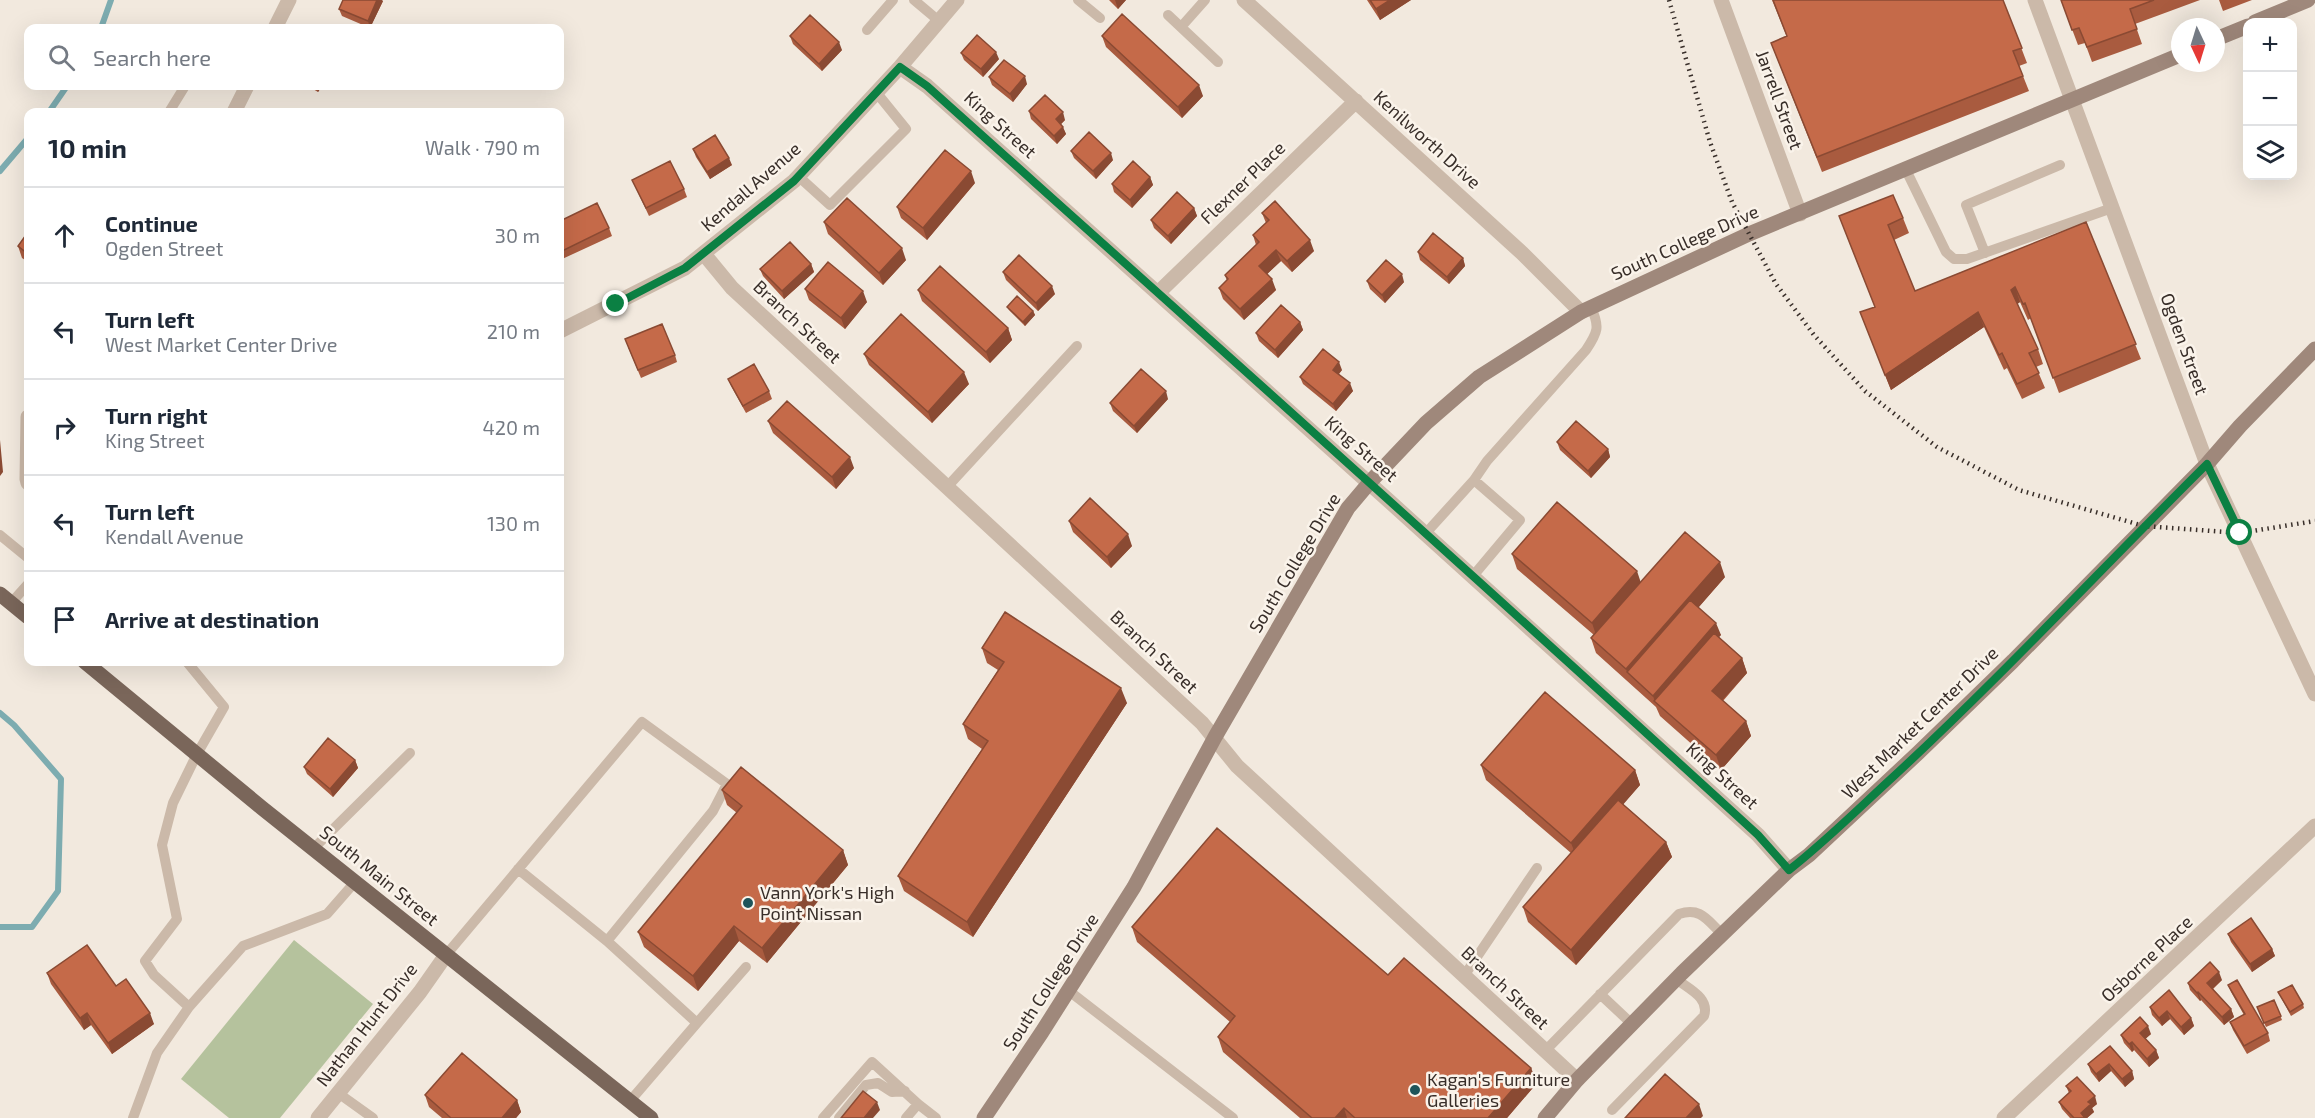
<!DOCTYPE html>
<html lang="en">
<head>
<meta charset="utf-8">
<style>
  body { margin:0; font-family:"Exo 2",sans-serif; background:#f6f6f7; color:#1f2937 }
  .controls { position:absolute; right:18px; top:18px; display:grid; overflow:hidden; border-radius:12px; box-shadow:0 6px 24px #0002 }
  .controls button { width:54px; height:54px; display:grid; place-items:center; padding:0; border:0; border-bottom:2px solid #e0e1e3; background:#fff; color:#1f2937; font:30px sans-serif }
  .compass { position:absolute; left:2171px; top:18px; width:54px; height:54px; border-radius:50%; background:#fff; box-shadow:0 6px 24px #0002; rotate:176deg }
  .stop { position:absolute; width:18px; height:18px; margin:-14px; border:4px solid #0b8043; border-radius:50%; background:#fff }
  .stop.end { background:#0b8043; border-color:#fff; box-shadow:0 2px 6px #0008 }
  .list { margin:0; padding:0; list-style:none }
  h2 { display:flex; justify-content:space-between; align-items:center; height:78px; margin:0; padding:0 24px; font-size:26px }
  h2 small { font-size:20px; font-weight:400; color:#747a83 }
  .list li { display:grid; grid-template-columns:39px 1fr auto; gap:18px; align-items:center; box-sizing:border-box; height:96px; padding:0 24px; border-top:2px solid #e0e1e3 }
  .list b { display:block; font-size:22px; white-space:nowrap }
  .list p { margin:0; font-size:20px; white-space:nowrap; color:#747a83 }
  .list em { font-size:20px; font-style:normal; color:#747a83 }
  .icon { flex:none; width:33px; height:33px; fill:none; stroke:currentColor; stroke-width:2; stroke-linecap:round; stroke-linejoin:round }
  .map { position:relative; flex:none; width:2315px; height:1118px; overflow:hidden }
  .search { position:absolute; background:#fff; box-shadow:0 6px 24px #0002; left:24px; top:24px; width:540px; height:66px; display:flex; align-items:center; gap:15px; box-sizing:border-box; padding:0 21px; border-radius:12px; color:#747a83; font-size:22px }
  .panel { position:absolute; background:#fff; box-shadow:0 6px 24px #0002; left:24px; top:108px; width:540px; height:558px; border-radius:12px }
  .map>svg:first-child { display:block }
  .green { fill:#b5c29d }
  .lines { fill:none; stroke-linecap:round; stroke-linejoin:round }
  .stream { stroke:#7dacb0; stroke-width:6 }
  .service { stroke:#cbb9a9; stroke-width:10 }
  .minor { stroke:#cbb9a9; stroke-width:15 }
  .secondary { stroke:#9f887b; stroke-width:15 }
  .primary { stroke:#7a665a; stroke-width:15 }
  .rail { stroke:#382e29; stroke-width:4.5; stroke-dasharray:1.5 4.5; stroke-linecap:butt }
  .wall { fill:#a95b3f }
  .shaded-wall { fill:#8a4a33 }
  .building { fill:#c56a49; stroke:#8a4a33; stroke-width:1.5 }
  .route { stroke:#0b8043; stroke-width:8 }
  .poi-dot { fill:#1e545a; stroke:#faf3ea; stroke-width:2 }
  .labels { text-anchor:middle; stroke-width:5; stroke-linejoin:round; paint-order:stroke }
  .street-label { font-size:18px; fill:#382e29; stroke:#faf3ea }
  .poi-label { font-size:18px; fill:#382e29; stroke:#faf3ea; text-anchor:start }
</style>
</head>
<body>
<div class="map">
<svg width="2315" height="1118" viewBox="0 0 2315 1118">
  <rect width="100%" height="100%" fill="#f2e9de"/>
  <path class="green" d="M294 940 373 1004 280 1118H229L181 1079Z"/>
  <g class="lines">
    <path class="stream" d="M101 28 111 0
      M49 112 67 86
      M0 171 28 138
      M0 713 14 725 61 779 58 891 32 927H0"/>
    <path class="service" d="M914 0 939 21
      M1078 0 1100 18
      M1168 15 1218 62
      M1181 27 1205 0
      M867 30 893 0
      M169 112 185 86
      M1906 170 1946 252 1954 259H1967L2112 208
      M798 176 830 205 906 129 876 92
      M1985 253 1966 205 2060 165
      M1474 480 1487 461 1586 350C1598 332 1600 327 1591 307
      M947 487 1077 346
      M1426 533 1474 480 1520 520 1473 576
      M0 535 28 558
      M11 603 28 584
      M187 662 224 707 197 754 173 803 162 845 177 919 145 961 154 975 189 1007
      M313 849 410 753
      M518 869 607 941
      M446 955 642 722 727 784 713 811 607 941 697 1023 630 1101
      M1464 976 1537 868
      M1069 991 1233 1118
      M1600 994 1632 1024
      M697 1023 746 967
      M1545 1051 1679 914C1701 907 1707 920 1722 934
      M338 1093 373 1118
      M1612 1110 1704 1016C1710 998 1689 989 1676 979
      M133 1118 157 1053 189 1007 243 946 327 914 355 882
      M823 1118 872 1062 918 1104
      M839 1118 866 1085 878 1083 892 1092 905 1091
      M906 1118 918 1104 936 1118"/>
    <path class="minor" d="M1244 0 1522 253 1581 312
      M1721 0 1800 214
      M2035 0 2207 464 2315 694
      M275 28 289 0
      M900 67 927 86C1205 335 1482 584 1758 835L1789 870
      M234 112 247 86
      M704 254 732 288 1202 723 1237 766 1577 1080
      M1158 293 1356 101
      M560 331 685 268 794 181 900 67 957 0
      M28 417 27 479 28 483
      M318 1118 420 992 446 955
      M2004 1118 2315 826"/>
    <path class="secondary" d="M2255 22 2308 0
      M2216 39 2248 26
      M984 1118 1042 1032 1134 887 1215 737 1348 508 1370 482 1426 423 1479 377 1581 312 1749 234 2180 55
      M1545 1118 1577 1080 1682 973 1789 870 1809 855 1918 753 2013 661 2207 464 2240 426 2315 349"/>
    <path class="primary" d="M0 594 28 617
      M85 662 262 808 651 1118"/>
    <path class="rail" d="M1669 0 1710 142 1732 202 1776 284 1814 335 1865 391 1937 447 2019 490 2144 526 2240 533 2315 521"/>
  </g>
  <path class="wall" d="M1109 0H1126L1118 9Z
    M1367 0H1411L1380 20Z
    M1772 0H2003L2027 63 2019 66 2029 91 1822 172 1771 43 1787 37Z
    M2061 0H2200L2135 24 2142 44 2092 62 2085 43 2078 45Z
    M2219 0H2252L2223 11Z
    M383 1 370 28 342 16 339 9Z
    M790 36 842 50 822 71 793 44Z
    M1102 36 1203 96 1182 118 1106 47Z
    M961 53 999 59 983 77 964 60Z
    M989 77 1027 84 1013 102 992 85Z
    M308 86H322L318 92Z
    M1029 111 1065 120 1061 124 1066 134 1057 144 1031 119Z
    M693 149 732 165 710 179 696 157Z
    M1071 151 1113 160 1096 179 1074 158Z
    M1150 177 1153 185 1132 208 1114 192 1112 184Z
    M632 180 684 189 687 197 649 216Z
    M975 183 927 240 901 218 897 207Z
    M1194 208 1197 216 1171 244 1154 228 1151 220Z
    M1262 213 1314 251 1292 272 1281 261 1267 274 1276 290 1244 320 1223 299 1219 288 1227 281 1225 275 1256 245 1253 235 1266 223Z
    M1839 216 1903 218 1909 233 1894 240 1915 291 2086 222 2141 359 2059 393 2031 318 2028 320 2020 302 2017 304 2038 349 2043 364 2036 367 2045 388 2022 399 2007 368 2004 370 1984 327 1891 390 1860 312 1875 307Z
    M560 221 609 228 612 236 560 260Z
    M824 222 906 260 883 285 828 234Z
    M28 232V262L22 258 18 246Z
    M1418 252 1463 258 1465 266 1449 284 1420 260Z
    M811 264 814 272 784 299 763 276 760 269Z
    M1003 272 1055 294 1038 311 1006 280Z
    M1367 281 1404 282 1385 303 1370 289Z
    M805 289 867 302 845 329 809 300Z
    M918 290 1008 328 1012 340 990 363 922 301Z
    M1007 307 1033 311 1035 315 1025 326 1009 310Z
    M1300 322 1303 330 1278 358 1259 341 1256 333Z
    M628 347 675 355 677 362 641 378Z
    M864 354 969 384 932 423 869 365Z
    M1342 370 1339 374 1353 391 1336 411 1303 384 1300 377Z
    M728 379 769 391 772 399 746 413 731 386Z
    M1168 399 1137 433 1113 411 1110 403Z
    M768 421 854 468 836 489 773 433Z
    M1557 442 1608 449 1610 457 1591 478 1560 450Z
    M1069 521 1132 546 1111 568 1073 532Z
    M1512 554 1641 582 1725 577 1698 608 1721 635 1718 637 1742 658 1747 673 1723 701 1746 721 1751 736 1721 770 1660 716 1656 707 1596 653 1591 638 1594 635 1517 569Z
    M982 648 1127 703 973 937 904 891 898 876 982 749 968 739 963 724 998 670 987 663Z
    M355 760 358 768 333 797 307 774 304 767Z
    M1481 765 1635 770 1640 785 1623 804 1666 842 1672 857 1576 965 1528 922 1523 907 1571 853 1486 780Z
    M722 790 843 850 848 865 767 963 739 941 698 991 644 947 638 932 737 813 727 805Z
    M1132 927 1388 975 1531 1068 1537 1083 1507 1118H1300L1223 1052 1218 1037 1230 1022 1137 942Z
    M2228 934 2272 949 2275 956 2252 972 2231 942Z
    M47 973 116 986 154 1024 112 1054 91 1025 84 1030 51 984Z
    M2222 980 2213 989 2231 1009 2234 1017 2224 1025 2201 1000 2200 1001 2190 990 2188 983Z
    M2228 985 2268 1033 2270 1041 2247 1054 2233 1030 2230 1022 2244 1015 2231 992Z
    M2278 992 2303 1004 2304 1008 2291 1016Z
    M2274 1000 2282 1020 2266 1027 2257 1007Z
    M2150 1007 2191 1018 2194 1026 2184 1035 2170 1019 2162 1026 2152 1015Z
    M2151 1034 2145 1039 2156 1050 2159 1058 2149 1067 2134 1050 2132 1052 2124 1043 2121 1035Z
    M2110 1046 2132 1071 2134 1079 2125 1087 2111 1071 2099 1082 2091 1072 2088 1064Z
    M2066 1086 2097 1104 2092 1108 2094 1112 2087 1118H2070L2062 1109 2059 1102 2069 1093Z
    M425 1095 517 1100 521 1112 516 1118H442L429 1107Z"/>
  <path class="shaded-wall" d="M377 0H382L383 1 370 28 368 21Z
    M1115 0H1126L1118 9Z
    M1390 0H1411L1380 20 1376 9Z
    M839 42 842 50 822 71 819 64Z
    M996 52 999 59 983 77 981 69Z
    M1025 76 1027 84 1013 102 1010 94Z
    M1199 85 1203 96 1182 118 1178 107Z
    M316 86H322L318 92Z
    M1063 112 1065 120 1058 127 1056 119Z
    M1063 127 1066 134 1057 144 1054 136Z
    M1111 153 1113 160 1096 179 1093 171Z
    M729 158 732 165 710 179 707 172Z
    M971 171 975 183 927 240 923 228Z
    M1150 177 1153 185 1132 208 1130 200Z
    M1194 208 1197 216 1171 244 1168 236Z
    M1310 240 1314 251 1292 272 1287 261Z
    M902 248 906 260 883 285 879 273Z
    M1276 250 1281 261 1264 277 1259 266Z
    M1463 258 1465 266 1449 284 1447 277Z
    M811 264 814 272 784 299 782 291Z
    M1402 274 1404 282 1385 303 1382 295Z
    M1272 279 1276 290 1244 320 1240 309Z
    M1052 286 1055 294 1038 311 1036 303Z
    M2015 287 2020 302 2016 305 2011 290Z
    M863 291 867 302 845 329 841 318Z
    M1033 311 1035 315 1025 326 1023 322Z
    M1978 312 1984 327 1891 390 1885 375Z
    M1300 322 1303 330 1278 358 1275 350Z
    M1008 328 1012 340 990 363 986 352Z
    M1339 362 1342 370 1336 377 1333 370Z
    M964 372 969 384 932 423 928 412Z
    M1350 383 1353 391 1336 411 1333 404Z
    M1166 391 1168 399 1137 433 1134 426Z
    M0 440 3 472 0 476Z
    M1608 449 1610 457 1591 478 1588 471Z
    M850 457 854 468 836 489 832 477Z
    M1128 534 1132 546 1111 568 1107 557Z
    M1720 562 1725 577 1635 680 1627 672 1626 669Z
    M1637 571 1642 586 1597 638 1592 623Z
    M1716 623 1721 635 1659 705 1655 702 1653 696Z
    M1742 658 1747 673 1717 706 1712 691Z
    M1121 688 1127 703 973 937 967 922Z
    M1746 721 1751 736 1721 770 1716 755Z
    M355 760 358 768 333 797 330 789Z
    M1635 770 1640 785 1577 858 1571 843Z
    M1666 842 1672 857 1576 965 1571 950Z
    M843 850 848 865 767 963 762 948Z
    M734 926 739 941 698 991 693 976Z
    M2272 949 2275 956 2252 972 2250 964Z
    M2219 972 2222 980 2210 991 2207 983Z
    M2198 992 2201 1000 2200 1001 2197 993Z
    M2231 1009 2234 1017 2224 1025 2222 1017Z
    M2167 1011 2170 1019 2162 1026 2159 1018Z
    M87 1013 91 1025 84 1030 80 1018Z
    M150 1013 154 1024 112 1054 108 1043Z
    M2191 1018 2194 1026 2184 1035 2181 1027Z
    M2148 1026 2151 1034 2143 1041 2140 1033Z
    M2132 1042 2134 1050 2132 1052 2129 1044Z
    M2156 1050 2159 1058 2149 1067 2147 1059Z
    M2109 1064 2111 1071 2099 1082 2096 1074Z
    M1531 1068 1537 1083 1507 1118H1488Z
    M2132 1071 2134 1079 2125 1087 2122 1079Z
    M2095 1096 2097 1104 2092 1108 2094 1112 2087 1118H2082L2081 1113 2088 1102Z
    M517 1100 521 1112 516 1118H502Z
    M877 1102 880 1110 873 1118H864Z
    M1699 1104 1703 1116 1701 1118H1686Z
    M1344 1108 1347 1118H1335Z"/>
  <path class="building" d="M343 0H377L368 21 339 9Z
    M1370 0H1390L1376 9Z
    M1773 0H2003L2022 48 2013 51 2023 76 1817 157 1771 43 1787 36Z
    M2061 0H2154L2130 9 2137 29 2087 47 2079 28 2072 30Z
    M1122 14 1199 85 1178 107 1102 36Z
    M810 15 839 42 819 64 790 36Z
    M977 35 996 52 981 69 961 53Z
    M1004 60 1025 76 1010 94 989 77Z
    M1045 95 1063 112 1056 119 1063 127 1054 136 1029 111Z
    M1089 132 1111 153 1093 171 1071 151Z
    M715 135 729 158 707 172 693 149Z
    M945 150 971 171 923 228 897 207Z
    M670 161 684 189 646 208 632 180Z
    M1133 161 1150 177 1130 200 1112 184Z
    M1177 192 1194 208 1168 236 1151 220Z
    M1893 195 1903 218 1888 225 1915 291 2086 222 2136 344 2053 378 2025 303 2023 304 2015 287 2011 290 2038 349 2029 353 2039 373 2017 384 2002 353 1999 355 1978 312 1885 375 1860 312 1875 307 1839 216Z
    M847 198 902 248 879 273 824 222Z
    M1275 201 1310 240 1287 261 1276 250 1259 266 1272 279 1240 309 1219 288 1228 279 1225 275 1259 242 1253 235 1269 220 1262 213Z
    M597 203 609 228 560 252V221Z
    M28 232V254L18 246Z
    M1433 233 1463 258 1447 277 1418 252Z
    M790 242 811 264 782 291 760 269Z
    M1019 255 1052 286 1036 303 1003 272Z
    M1386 260 1402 274 1382 295 1367 281Z
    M828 262 863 291 841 318 805 289Z
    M940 266 1008 328 986 352 918 290Z
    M1017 296 1033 311 1023 322 1007 307Z
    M1281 305 1300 322 1275 350 1256 333Z
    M901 314 964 372 928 412 864 354Z
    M662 324 675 355 638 370 625 339Z
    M1323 349 1339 362 1333 370 1350 383 1333 404 1300 377Z
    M754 364 769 391 743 406 728 379Z
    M1141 369 1166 391 1134 426 1110 403Z
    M787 401 850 457 832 477 768 421Z
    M1576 421 1608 449 1588 471 1557 442Z
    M1090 498 1128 534 1107 557 1069 521Z
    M1557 502 1637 571 1592 623 1512 554Z
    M1685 532 1720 562 1626 669 1591 638Z
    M1690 600 1716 623 1653 696 1627 672Z
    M1005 612 1121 688 967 922 898 876 988 741 963 724 1004 662 982 648Z
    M1714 633 1742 658 1712 691 1746 721 1716 755 1654 701Z
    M1545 692 1635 770 1571 843 1481 765Z
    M328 738 355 760 330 789 304 767Z
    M741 767 843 850 762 948 734 926 693 976 638 932 742 806 722 790Z
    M1618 800 1666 842 1571 950 1523 907Z
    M1217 828 1388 975 1404 958 1531 1068 1488 1118H1355L1344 1108 1335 1118H1312L1218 1037 1235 1016 1132 927Z
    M2251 918 2272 949 2250 964 2228 934Z
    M87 945 116 986 126 979 150 1013 108 1043 87 1013 80 1018 47 973Z
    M2210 962 2219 972 2207 983 2231 1009 2222 1017 2198 992 2197 993 2188 983Z
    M2237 980 2268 1033 2244 1046 2230 1022 2245 1014 2228 985Z
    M2292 985 2303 1004 2290 1012 2278 992Z
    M2169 990 2191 1018 2181 1027 2167 1011 2159 1018 2150 1007Z
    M2274 1000 2281 1016 2264 1023 2257 1007Z
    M2140 1017 2148 1026 2140 1033 2156 1050 2147 1059 2132 1042 2129 1044 2121 1035Z
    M2110 1046 2132 1071 2122 1079 2109 1064 2096 1074 2088 1064Z
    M462 1053 517 1100 502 1118H451L425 1095Z
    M1665 1074 1699 1104 1686 1118H1625Z
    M2077 1077 2095 1096 2088 1102 2091 1104 2081 1113 2085 1118H2074L2059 1102 2071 1091 2066 1086Z
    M863 1091 877 1102 864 1118H841Z"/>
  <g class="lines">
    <path class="route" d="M616 304 685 268 794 181 900 67 927 86C1205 335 1483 583 1758 835L1789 870C1826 841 1859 808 1894 776 2002 676 2102 568 2207 464L2240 533"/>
  </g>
  <g class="poi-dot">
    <circle cx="748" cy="903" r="6"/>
    <circle cx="1415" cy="1090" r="6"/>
  </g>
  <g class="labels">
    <g class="street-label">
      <text transform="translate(1779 100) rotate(70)" y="6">Jarrell Street</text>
      <text transform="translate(1000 125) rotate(42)" y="6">King Street</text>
      <text transform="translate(1427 140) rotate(42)" y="6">Kenilworth Drive</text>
      <text transform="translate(1243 183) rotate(-44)" y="6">Flexner Place</text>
      <text transform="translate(751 187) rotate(-41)" y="6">Kendall Avenue</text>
      <text transform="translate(1685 243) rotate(-24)" y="6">South College Drive</text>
      <text transform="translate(797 322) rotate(43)" y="6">Branch Street</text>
      <text transform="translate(2184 344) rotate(70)" y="6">Ogden Street</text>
      <text transform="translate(1361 449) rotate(41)" y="6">King Street</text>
      <text transform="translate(1295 563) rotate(-59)" y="6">South College Drive</text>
      <text transform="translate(1154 652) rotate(43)" y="6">Branch Street</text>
      <text transform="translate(1920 723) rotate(-44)" y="6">West Market Center Drive</text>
      <text transform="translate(1722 776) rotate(42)" y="6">King Street</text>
      <text transform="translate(379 876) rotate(39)" y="6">South Main Street</text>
      <text transform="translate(2147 959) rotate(-43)" y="6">Osborne Place</text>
      <text transform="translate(1051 982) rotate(-57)" y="6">South College Drive</text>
      <text transform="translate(1505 988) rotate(43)" y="6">Branch Street</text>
      <text transform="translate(367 1025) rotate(-52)" y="6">Nathan Hunt Drive</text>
    </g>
    <g class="poi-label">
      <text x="760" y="899">Vann York's High<tspan x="760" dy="21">Point Nissan</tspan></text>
      <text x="1427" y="1086">Kagan's Furniture<tspan x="1427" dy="21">Galleries</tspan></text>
    </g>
  </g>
</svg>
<div class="controls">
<button>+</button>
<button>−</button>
<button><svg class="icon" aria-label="layers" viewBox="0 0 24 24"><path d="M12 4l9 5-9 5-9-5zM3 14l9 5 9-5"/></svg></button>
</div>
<svg class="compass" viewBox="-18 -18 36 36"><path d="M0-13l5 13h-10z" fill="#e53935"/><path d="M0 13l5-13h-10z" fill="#747a83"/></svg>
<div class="stop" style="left:2240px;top:533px"></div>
<div class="stop end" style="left:616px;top:304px"></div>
<div class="search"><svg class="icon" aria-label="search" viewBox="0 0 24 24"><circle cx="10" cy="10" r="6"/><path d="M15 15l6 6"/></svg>Search here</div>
<section class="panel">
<h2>10 min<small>Walk · 790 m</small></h2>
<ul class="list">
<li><svg class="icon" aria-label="ahead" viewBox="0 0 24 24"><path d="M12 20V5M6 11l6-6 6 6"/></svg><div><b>Continue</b><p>Ogden Street</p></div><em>30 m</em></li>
<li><svg class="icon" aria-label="left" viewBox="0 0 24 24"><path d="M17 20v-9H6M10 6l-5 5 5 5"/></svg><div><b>Turn left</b><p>West Market Center Drive</p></div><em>210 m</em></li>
<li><svg class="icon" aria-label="right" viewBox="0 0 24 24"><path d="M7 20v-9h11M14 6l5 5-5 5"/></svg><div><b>Turn right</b><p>King Street</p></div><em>420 m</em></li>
<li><svg class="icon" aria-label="left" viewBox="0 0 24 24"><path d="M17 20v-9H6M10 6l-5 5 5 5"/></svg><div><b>Turn left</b><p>Kendall Avenue</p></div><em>130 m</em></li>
<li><svg class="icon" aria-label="arrive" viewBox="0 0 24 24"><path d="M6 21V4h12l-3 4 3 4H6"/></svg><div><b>Arrive at destination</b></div></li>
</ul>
</section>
</div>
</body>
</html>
